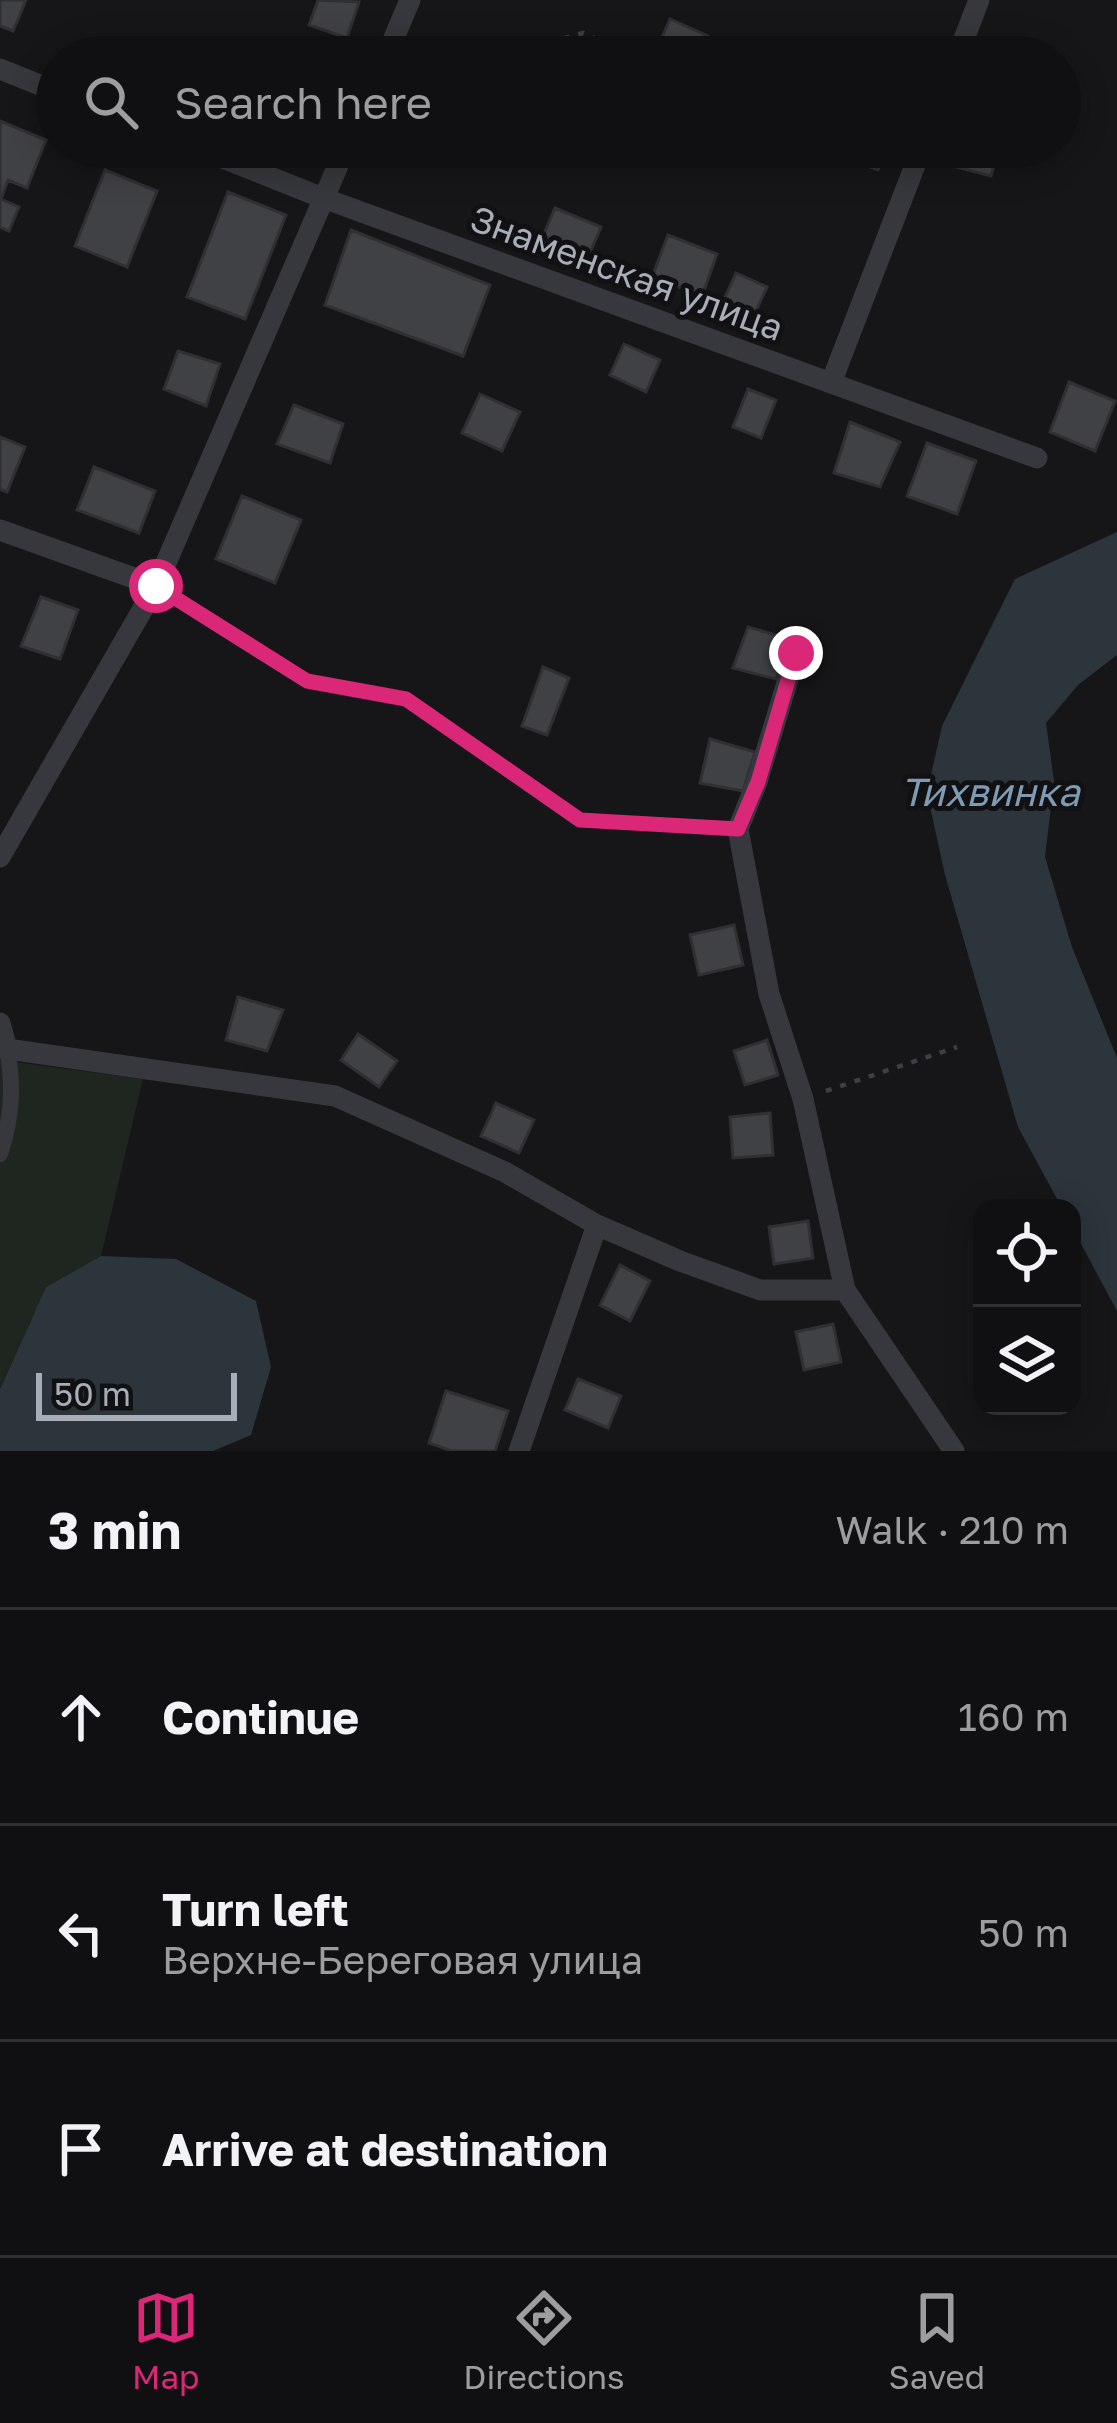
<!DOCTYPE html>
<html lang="en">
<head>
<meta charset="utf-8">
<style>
  body { margin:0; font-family:"Golos Text",sans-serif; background:#19191b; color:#f1f3f6 }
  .controls { position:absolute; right:36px; bottom:36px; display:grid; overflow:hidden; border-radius:24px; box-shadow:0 6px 30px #0003 }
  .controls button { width:108px; height:108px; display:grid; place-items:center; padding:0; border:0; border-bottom:3px solid #303032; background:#101012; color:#f1f3f6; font:60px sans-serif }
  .scale { position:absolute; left:36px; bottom:30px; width:201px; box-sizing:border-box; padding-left:12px; border:6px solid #a8adb8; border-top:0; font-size:33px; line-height:42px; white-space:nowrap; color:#a8adb8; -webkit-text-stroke:9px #111113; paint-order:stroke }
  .stop { position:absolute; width:36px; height:36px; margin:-27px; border:9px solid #db2777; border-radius:50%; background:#fff }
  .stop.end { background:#db2777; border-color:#fff; box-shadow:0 3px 12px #0008 }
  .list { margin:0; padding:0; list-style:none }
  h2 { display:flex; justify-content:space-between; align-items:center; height:156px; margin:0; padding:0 48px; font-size:51px }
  h2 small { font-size:39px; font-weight:400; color:#9c9d9f }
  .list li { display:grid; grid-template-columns:78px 1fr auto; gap:36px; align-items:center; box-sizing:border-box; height:216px; padding:0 48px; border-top:3px solid #303032 }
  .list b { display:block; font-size:45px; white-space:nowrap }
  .list p { margin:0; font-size:39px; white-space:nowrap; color:#9c9d9f }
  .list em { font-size:39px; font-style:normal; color:#9c9d9f }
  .icon { flex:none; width:66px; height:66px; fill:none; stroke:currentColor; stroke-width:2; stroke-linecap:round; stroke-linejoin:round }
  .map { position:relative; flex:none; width:1117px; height:1451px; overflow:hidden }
  .search { position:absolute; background:#101012; box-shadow:0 6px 30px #0003; left:36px; right:36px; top:36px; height:132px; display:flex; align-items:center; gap:30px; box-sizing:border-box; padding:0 42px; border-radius:66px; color:#9c9d9f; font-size:45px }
  .sheet { height:804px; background:#101012 }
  nav { display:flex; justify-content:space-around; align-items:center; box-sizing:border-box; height:168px; border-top:3px solid #303032; background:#101012; font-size:33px; color:#9c9d9f }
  nav a { display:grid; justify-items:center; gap:6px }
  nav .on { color:#db2777 }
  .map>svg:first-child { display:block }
  .green { fill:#1e261f }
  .water { fill:#2c353c }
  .building { fill:#404145; stroke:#303034; stroke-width:3 }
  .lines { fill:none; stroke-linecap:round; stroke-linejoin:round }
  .path { stroke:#3d3f44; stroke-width:4.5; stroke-dasharray:6 9; stroke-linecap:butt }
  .service { stroke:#37383d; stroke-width:10 }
  .pedestrian { stroke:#37383d; stroke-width:16 }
  .minor { stroke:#37383d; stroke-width:21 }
  .route { stroke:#db2777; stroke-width:15 }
  .labels { text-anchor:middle; stroke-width:10; stroke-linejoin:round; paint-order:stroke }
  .street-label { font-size:36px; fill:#a8adb8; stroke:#111113 }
  .water-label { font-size:39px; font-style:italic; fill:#7f9bb3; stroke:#111113 }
</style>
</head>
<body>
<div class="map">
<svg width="1117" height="1451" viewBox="0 0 1117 1451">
  <rect width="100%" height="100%" fill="#161618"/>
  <path class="green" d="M0 1060 143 1079 101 1256 46 1287 0 1388Z"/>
  <path class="water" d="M1117 532V655L1078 685 1046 723 1054 781 1045 857 1072 947 1117 1058V1311L1072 1227V1208H1062L1018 1127 945 875 927 793 942 726 1015 579Z
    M101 1256 176 1259 256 1301 271 1367 251 1435 213 1451H0V1389L46 1287Z"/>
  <path class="building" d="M0 0H26L13 31 0 26Z
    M318 0 359 2 347 38 309 25Z
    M670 19 708 36 699 57H668L656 51Z
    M0 121 46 140 27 188 8 180 1 199 19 207 9 231 0 227Z
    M854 147H887L878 170 850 159Z
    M957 147H999L991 176 952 166Z
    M105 170 157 191 127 267 75 246Z
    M228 192 286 215 245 319 187 297Z
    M555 208 601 227 589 255 543 236Z
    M351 230 490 285 463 356 325 305Z
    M668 235 717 254 702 296 652 277Z
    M736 273 767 287 750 324 719 310Z
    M624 344 660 360 646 392 610 375Z
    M178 351 220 364 206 406 164 389Z
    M1069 382 1115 401 1095 451 1050 432Z
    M748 389 776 400 761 438 733 427Z
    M480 394 520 412 502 451 462 433Z
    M294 405 343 424 330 463 277 444Z
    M850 422 900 442 880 487 834 473Z
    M0 437 25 447 7 492 0 489Z
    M927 443 976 461 957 514 907 496Z
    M94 467 155 491 139 533 77 510Z
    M242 496 301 520 275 583 216 559Z
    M41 597 78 610 60 659 21 646Z
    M748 627 793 640 776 679 733 668Z
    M543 667 569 678 547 735 522 726Z
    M710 739 755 752 743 791 700 783Z
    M734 925 743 965 699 975 690 935Z
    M238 997 283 1010 267 1051 226 1040Z
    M358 1034 397 1061 379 1087 341 1060Z
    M767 1040 778 1075 745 1085 734 1051Z
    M496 1103 534 1120 519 1153 481 1136Z
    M770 1113 773 1155 733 1158 730 1117Z
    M808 1221 813 1258 774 1264 769 1227Z
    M620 1265 650 1281 630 1321 600 1305Z
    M833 1324 841 1362 804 1370 796 1332Z
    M578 1379 621 1396 608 1428 565 1410Z
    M446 1391 508 1411 495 1451H452L429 1443Z"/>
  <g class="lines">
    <path class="path" d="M491 57 583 33 608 44 612 57
      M433 147 462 164 519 147
      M177 599 307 681 406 699 579 820 714 828
      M826 1091 957 1047"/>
    <path class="service" d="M390 50 408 57"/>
    <path class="pedestrian" d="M0 1154C12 1117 14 1087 7 1049"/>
    <path class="minor" d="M386 57 410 0
      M957 57 979 0
      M0 69 57 92
      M195 147 323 198 1037 458
      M831 383 922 147
      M0 530 156 586
      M796 653 757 782 738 829 769 994 803 1099 845 1290 954 1451
      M0 857 156 586 346 147
      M0 1023 7 1049
      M0 1048 335 1096 505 1172 597 1225 680 1261 760 1290H845
      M519 1451 597 1225"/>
  </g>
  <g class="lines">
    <path class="route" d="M156 586 307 681 406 699 580 820 738 829 758 782 796 653"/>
  </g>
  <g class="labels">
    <g class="street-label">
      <text transform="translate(627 273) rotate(20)" y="13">Знаменская улица</text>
    </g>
    <g class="water-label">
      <text x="990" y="806">Тихвинка</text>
    </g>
  </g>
</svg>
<div class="controls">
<button><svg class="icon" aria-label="locate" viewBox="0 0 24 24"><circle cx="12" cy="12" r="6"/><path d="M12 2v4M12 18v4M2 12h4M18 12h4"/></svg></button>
<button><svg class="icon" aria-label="layers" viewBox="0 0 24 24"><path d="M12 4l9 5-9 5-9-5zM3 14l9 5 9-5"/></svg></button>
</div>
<div class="scale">50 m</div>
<div class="stop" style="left:156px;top:586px"></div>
<div class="stop end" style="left:796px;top:653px"></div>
<div class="search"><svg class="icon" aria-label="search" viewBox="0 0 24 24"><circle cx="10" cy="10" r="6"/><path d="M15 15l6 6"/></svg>Search here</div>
</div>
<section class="sheet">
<h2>3 min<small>Walk · 210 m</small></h2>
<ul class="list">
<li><svg class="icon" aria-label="ahead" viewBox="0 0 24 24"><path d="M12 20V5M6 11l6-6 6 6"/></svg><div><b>Continue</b></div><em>160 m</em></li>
<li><svg class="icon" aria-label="left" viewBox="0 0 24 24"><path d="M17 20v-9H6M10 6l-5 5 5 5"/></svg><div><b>Turn left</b><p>Верхне-Береговая улица</p></div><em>50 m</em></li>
<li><svg class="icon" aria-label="arrive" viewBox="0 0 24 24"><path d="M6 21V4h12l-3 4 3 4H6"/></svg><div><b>Arrive at destination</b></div></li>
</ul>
</section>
<nav>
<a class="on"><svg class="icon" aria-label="map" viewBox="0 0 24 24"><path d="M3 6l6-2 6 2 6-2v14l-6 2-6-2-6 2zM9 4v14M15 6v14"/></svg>Map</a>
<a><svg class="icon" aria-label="directions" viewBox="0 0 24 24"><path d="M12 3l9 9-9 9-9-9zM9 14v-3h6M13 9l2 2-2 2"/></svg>Directions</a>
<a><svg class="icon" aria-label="saved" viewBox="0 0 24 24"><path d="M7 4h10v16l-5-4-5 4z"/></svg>Saved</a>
</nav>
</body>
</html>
